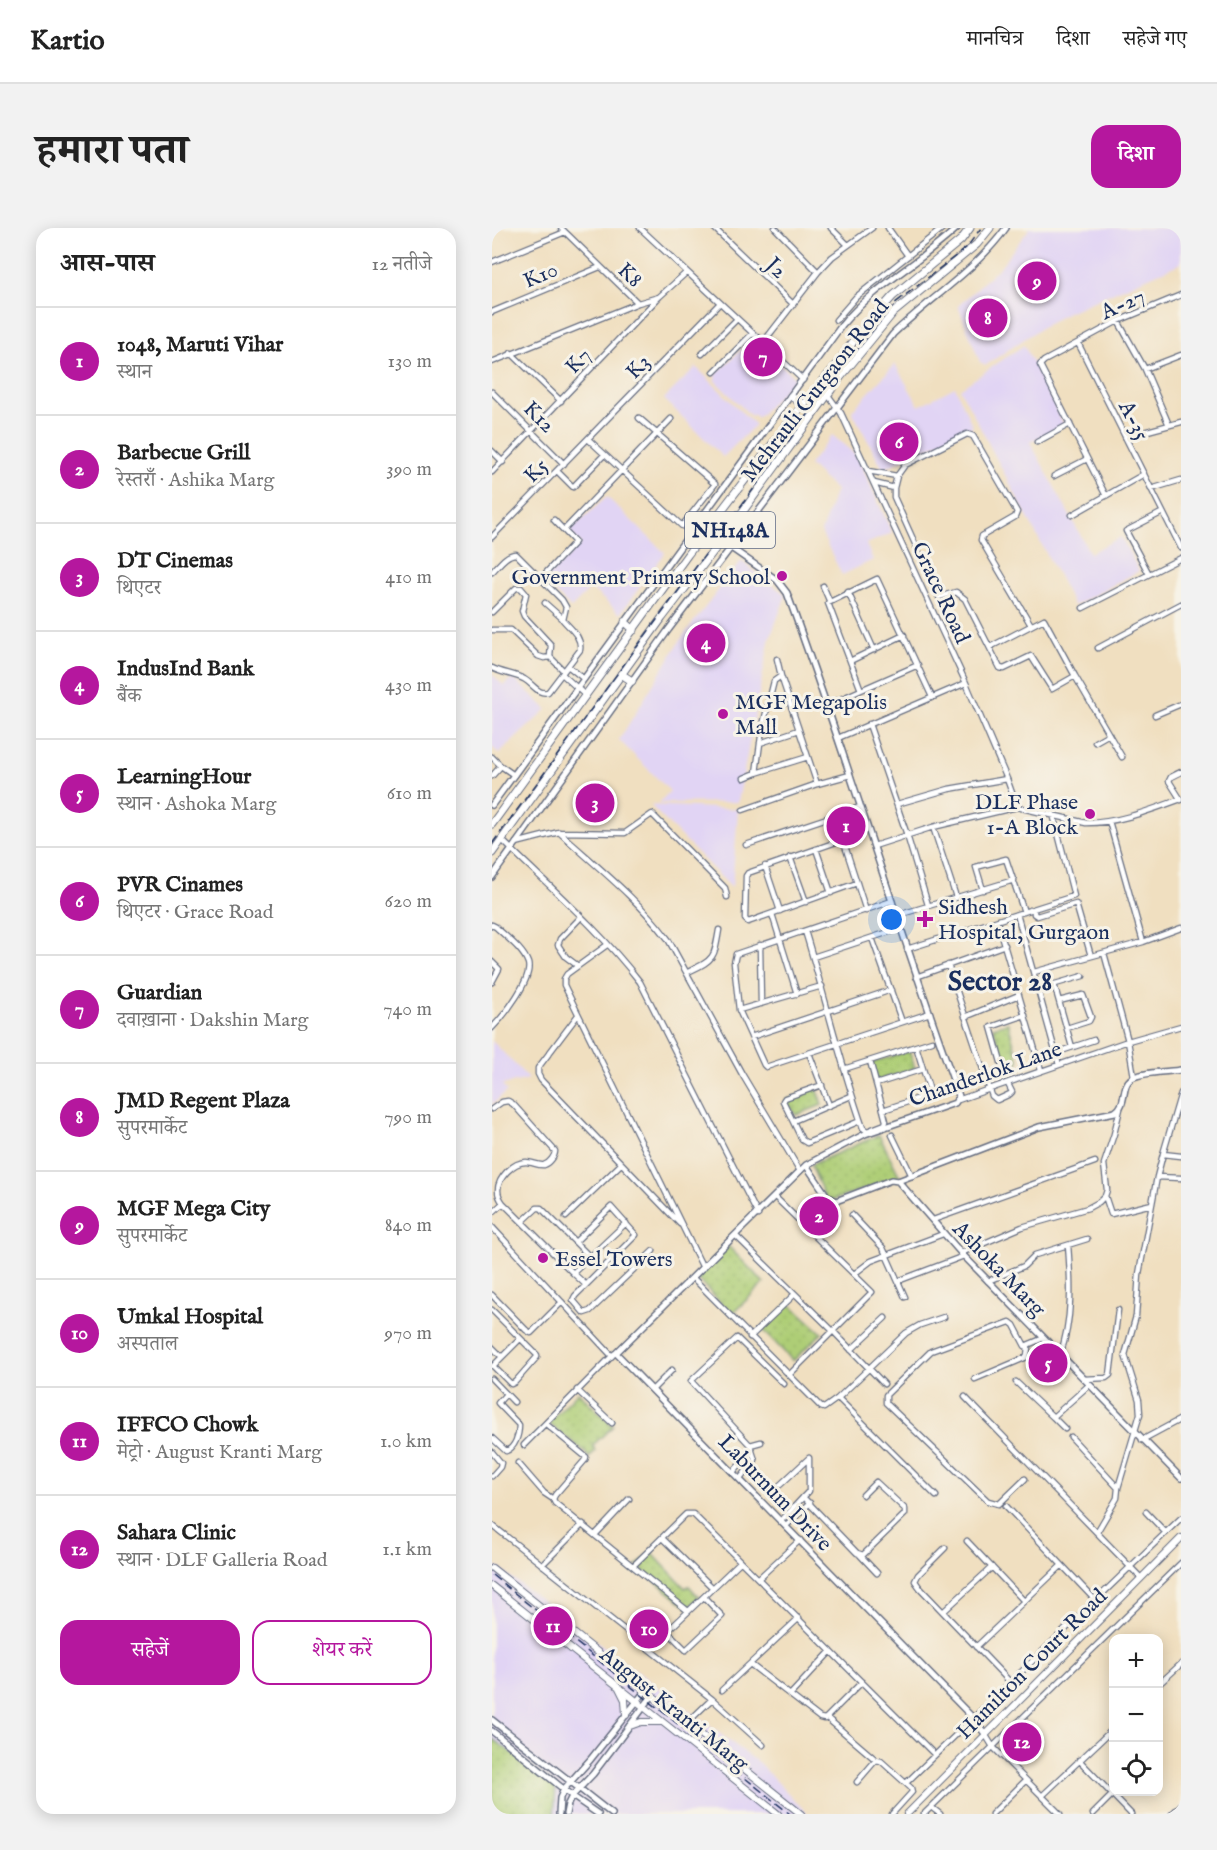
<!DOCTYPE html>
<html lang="hi">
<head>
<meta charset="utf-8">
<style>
  body { margin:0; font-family:"IM FELL English","Noto Serif Devanagari",serif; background:#f2f2f2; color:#222 }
  .controls { position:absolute; right:18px; bottom:18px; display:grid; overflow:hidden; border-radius:12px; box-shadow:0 3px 15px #0003 }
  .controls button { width:54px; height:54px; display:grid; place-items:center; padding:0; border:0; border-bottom:2px solid #e0e0e0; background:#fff; color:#222; font:30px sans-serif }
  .you { position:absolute; left:400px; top:692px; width:21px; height:21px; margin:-15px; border:4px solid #fff; border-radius:50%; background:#1a73e8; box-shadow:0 0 0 9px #1a73e833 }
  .badge { display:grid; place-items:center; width:39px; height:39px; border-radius:50%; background:#b5179e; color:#fff; font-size:20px; font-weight:700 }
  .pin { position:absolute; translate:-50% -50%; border:3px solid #fff; box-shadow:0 2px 6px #0006 }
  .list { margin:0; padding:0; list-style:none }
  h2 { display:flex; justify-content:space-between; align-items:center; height:78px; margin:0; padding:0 24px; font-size:26px }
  h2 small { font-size:20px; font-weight:400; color:#767676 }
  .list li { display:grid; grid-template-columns:39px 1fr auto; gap:18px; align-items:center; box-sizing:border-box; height:108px; padding:0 24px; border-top:2px solid #e0e0e0 }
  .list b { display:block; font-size:22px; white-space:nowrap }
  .list p { margin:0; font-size:20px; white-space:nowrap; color:#767676 }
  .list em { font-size:20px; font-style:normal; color:#767676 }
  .actions { display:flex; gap:12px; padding:18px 24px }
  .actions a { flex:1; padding:14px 0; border:2px solid #b5179e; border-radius:18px; text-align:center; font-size:21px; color:#b5179e }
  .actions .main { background:#b5179e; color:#fff }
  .icon { flex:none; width:33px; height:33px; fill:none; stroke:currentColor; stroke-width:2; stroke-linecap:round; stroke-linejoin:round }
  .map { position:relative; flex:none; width:689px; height:1586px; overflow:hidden; border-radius:18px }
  header { display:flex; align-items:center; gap:36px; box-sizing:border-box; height:84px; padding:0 30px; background:#fff; border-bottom:2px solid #e0e0e0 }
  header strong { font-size:28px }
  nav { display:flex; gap:33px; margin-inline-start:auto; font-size:21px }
  .intro { display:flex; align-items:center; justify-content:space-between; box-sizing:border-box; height:144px; padding:0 36px }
  h1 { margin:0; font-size:42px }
  .button { padding:15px 27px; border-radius:18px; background:#b5179e; color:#fff; font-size:21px; font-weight:700 }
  main { display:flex; gap:36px; padding:0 36px }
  aside { flex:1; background:#fff; border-radius:18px; box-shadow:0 3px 15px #0003 }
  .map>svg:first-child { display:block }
  .built { fill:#e1d4f4 }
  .green { fill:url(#green-dots); stroke:#647e6a; stroke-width:1.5 }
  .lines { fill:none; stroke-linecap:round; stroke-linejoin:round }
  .minor-casing { stroke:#666d80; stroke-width:7 }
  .tertiary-casing { stroke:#666d80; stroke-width:8 }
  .secondary-casing { stroke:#666d80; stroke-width:8 }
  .primary-casing { stroke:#666d80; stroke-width:9 }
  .trunk-casing { stroke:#666d80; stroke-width:9 }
  .minor { stroke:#fff; stroke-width:4.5 }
  .tertiary { stroke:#fff; stroke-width:5 }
  .secondary { stroke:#fff; stroke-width:6 }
  .primary { stroke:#fff; stroke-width:7 }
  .trunk { stroke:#fff; stroke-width:7 }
  .rail { stroke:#1b2f5e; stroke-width:1.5; stroke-dasharray:9 4.5; stroke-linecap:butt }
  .poi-dot { fill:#b5179e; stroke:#f7f3e8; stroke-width:2 }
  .labels { text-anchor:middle; stroke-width:6; stroke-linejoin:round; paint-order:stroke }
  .shield { fill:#f7f3e8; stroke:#5d6a87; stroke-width:1.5 }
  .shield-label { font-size:21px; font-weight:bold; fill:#1b2f5e }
  .street-label { font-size:22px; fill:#1b2f5e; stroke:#f7f3e8 }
  .poi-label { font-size:22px; fill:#1b2f5e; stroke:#f7f3e8; text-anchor:start }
  .district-label { font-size:28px; font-weight:bold; fill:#1b2f5e; stroke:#f7f3e8 }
</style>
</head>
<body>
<header>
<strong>Kartio</strong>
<nav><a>मानचित्र</a><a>दिशा</a><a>सहेजे गए</a></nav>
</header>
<div class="intro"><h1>हमारा पता</h1><a class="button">दिशा</a></div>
<main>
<aside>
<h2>आस-पास<small>12 नतीजे</small></h2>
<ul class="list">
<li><span class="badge">1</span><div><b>1048, Maruti Vihar</b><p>स्थान</p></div><em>130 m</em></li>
<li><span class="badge">2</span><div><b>Barbecue Grill</b><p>रेस्तराँ · Ashika Marg</p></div><em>390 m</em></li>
<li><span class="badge">3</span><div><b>DT Cinemas</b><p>थिएटर</p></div><em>410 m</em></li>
<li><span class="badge">4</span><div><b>IndusInd Bank</b><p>बैंक</p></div><em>430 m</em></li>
<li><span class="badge">5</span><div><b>LearningHour</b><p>स्थान · Ashoka Marg</p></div><em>610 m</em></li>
<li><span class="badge">6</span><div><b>PVR Cinames</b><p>थिएटर · Grace Road</p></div><em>620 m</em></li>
<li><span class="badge">7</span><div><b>Guardian</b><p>दवाख़ाना · Dakshin Marg</p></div><em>740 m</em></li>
<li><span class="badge">8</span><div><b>JMD Regent Plaza</b><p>सुपरमार्केट</p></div><em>790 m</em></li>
<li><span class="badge">9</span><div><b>MGF Mega City</b><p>सुपरमार्केट</p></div><em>840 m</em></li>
<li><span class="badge">10</span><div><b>Umkal Hospital</b><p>अस्पताल</p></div><em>970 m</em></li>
<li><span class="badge">11</span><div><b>IFFCO Chowk</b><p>मेट्रो · August Kranti Marg</p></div><em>1.0 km</em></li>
<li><span class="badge">12</span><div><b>Sahara Clinic</b><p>स्थान · DLF Galleria Road</p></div><em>1.1 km</em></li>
</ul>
<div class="actions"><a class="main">सहेजें</a><a>शेयर करें</a></div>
</aside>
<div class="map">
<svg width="689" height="1586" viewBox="0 0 689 1586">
  <defs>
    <pattern id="green-dots" width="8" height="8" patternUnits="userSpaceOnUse" patternTransform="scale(1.5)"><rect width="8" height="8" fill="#aece76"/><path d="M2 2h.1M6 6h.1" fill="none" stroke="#95b168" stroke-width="1.8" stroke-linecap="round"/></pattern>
  </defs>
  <rect width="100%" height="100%" fill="#f7f3e8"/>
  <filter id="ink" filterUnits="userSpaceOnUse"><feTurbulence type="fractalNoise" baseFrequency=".0167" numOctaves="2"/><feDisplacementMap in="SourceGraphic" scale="12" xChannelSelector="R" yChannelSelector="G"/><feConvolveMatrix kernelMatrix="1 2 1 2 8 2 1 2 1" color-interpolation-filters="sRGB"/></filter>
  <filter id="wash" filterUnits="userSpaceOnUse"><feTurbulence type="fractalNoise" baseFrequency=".008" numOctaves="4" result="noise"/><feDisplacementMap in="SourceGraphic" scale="24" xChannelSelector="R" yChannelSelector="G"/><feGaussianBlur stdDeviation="1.35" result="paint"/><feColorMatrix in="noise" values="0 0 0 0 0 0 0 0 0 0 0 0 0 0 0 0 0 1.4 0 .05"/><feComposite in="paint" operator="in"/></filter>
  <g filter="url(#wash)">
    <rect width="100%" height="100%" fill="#f0dfc0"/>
    <path class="built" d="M538 0H683L689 10V35L574 85 550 99 494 137 488 134 466 78 508 39Z
      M262 109 303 151 265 190 261 186 259 188 222 152 224 150 222 148Z
      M532 117 572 197 538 214 598 325 629 309 647 343 582 378 468 161Z
      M403 136 427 178 463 159 481 199 391 241 360 183Z
      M204 139 263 197 231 229 172 171Z
      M340 207 365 228 400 305 374 316 381 332 350 347 329 304 344 262 317 237Z
      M115 269 173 325 128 386 99 360 79 380 52 353 89 316 77 303Z
      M249 333 294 367 277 413 246 574 167 575 178 563 127 512 191 408Z
      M0 446 12 458 21 450 55 481 7 526 0 519Z
      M159 577 246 581 240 660 163 582Z
      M0 813 37 851 10 857 15 863 0 877Z
      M0 1335 267 1535 316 1586H0Z"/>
    <path class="green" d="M516 795 527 834 514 839 501 799Z
      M417 823 423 840 385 853 379 835Z
      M325 860 330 877 304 887 294 872Z
      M387 907 408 949 335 974 319 937Z
      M236 1018 272 1055 240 1086 204 1050Z
      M297 1075 330 1105 301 1133 270 1101Z
      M86 1164 121 1198 101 1217 103 1223 97 1230 92 1223 56 1195Z
      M159 1324 193 1360 197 1358 207 1369 196 1380 145 1338Z
      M0 1510 64 1558 62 1586H0Z"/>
  </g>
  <g filter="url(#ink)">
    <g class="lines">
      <g class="minor-casing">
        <path id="minor" d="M69 0 146 75 167 69
          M148 0 311 152
          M222 0 301 76
          M283 0 326 44
          M339 0 356 17
          M396 0 416 28
          M0 34 73 4
          M0 84 108 39
          M344 92 364 69 451 0
          M626 93 653 141 677 197
          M586 115 689 320
          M270 116 326 44 340 29 380 0
          M19 125 69 173
          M210 126 245 91
          M0 134 146 75
          M653 141 689 127
          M222 144 260 106
          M0 164 72 236
          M336 167 349 185 474 455 515 551 525 579
          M633 209 689 194
          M96 211 190 298 223 256 147 190
          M545 214 578 196
          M0 223 11 234
          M65 243 81 259 112 227
          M376 243 405 248
          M0 244 167 69 195 44
          M562 248 595 231
          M382 255 402 260
          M659 261 689 252
          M614 268 548 137 552 133 626 93 689 67
          M580 287 652 246
          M72 302 179 191
          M0 309 228 75
          M0 344C7 337 14 326 24 326L70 372 74 379 71 392C79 401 90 409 88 422L56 464C46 467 41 456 32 451 22 446 10 445 0 440
          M657 346 634 303 671 284
          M49 350 83 314 62 292
          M331 358 337 372
          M356 364 382 422
          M53 375 71 391
          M591 380 689 330
          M0 384 24 360H29L34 366 30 383 32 388 59 417 58 429
          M0 402H19L46 428 52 430 58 429 72 443
          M498 419 552 391 583 448 560 461 539 428 512 441 508 440 473 371 464 364 447 369 402 269V260L405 248 413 237 475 206 481 208 525 284 523 289 490 308 489 312 539 397
          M606 420 689 376
          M285 431 289 448
          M358 433 336 375 385 351 440 469
          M76 438 92 451
          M70 446 94 468
          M583 448 630 529
          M369 462 426 437
          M333 478 369 462 358 433 412 407
          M663 487 689 476
          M377 496 415 607 436 677
          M346 510 474 455
          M603 514 617 506
          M268 515 307 502
          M0 529 9 538 22 547
          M316 529 264 545 270 501 282 453 289 448 325 556 358 547
          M689 544 679 549 677 553 689 572
          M0 548 9 538
          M252 550 264 545
          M405 576 457 561 515 551
          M251 582 325 556
          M343 587 374 683
          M617 593 651 714
          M441 599 464 669
          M67 604C104 638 145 670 176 711L250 846 308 943
          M10 612C56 657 108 702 148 754L266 987
          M350 612 256 645 254 648 253 691 256 694 365 655
          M24 615 67 604 133 605 160 586 233 660 235 669
          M254 617 368 579
          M382 618 441 599 525 579 594 595C626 595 659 582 689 571
          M324 621 339 665
          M298 629 314 674
          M273 638 288 683
          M491 662 484 639 514 631 532 684
          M400 673 244 726 242 735 247 782 272 837 274 839 438 785
          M542 681V686L545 688 584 676 599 728
          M280 686 305 766
          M525 686 567 837
          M403 688 522 652
          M505 693 549 842
          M0 697 4 699C14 709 31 721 36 735 41 751 11 789 0 800
          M313 703C333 768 348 835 371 900L375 903 393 896 394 893 378 833
          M380 710 410 794
          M115 717 75 746 72 751V757L211 1040
          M268 717 269 776
          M415 721 582 668 561 586
          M612 725 636 813 642 849
          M321 729 400 703
          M0 734 7 741 0 754
          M456 737 500 868 505 872 518 866 520 864 516 856
          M86 738 74 729 66 717 68 711 89 689
          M196 744C222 731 222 732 227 702
          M542 744 651 714 689 700
          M424 749 513 717
          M562 756 580 819
          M546 761 591 748
          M567 773 591 767 599 789 597 793 575 800
          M247 782 330 758
          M86 787 46 840V846L49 852 188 996
          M473 789 527 767
          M259 809 399 762
          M317 825 337 877
          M563 825 602 812
          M352 841 440 813
          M431 841 439 866
          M512 845 499 799 533 787
          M384 856 431 841 424 818
          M330 857 293 870 291 873 310 912 315 915 368 893
          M466 872 636 813 689 798
          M0 881 10 874 16 873 21 876 63 923C63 928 58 935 52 937 47 938 40 934 34 934 21 934 6 950 6 962 6 968 8 971 11 975
          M391 882 458 860
          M301 893 359 868
          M400 907 420 948
          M671 926 689 865
          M665 949 689 950
          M613 968 619 986 660 976
          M283 969 380 1064 297 1147
          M0 985 11 975 81 1045
          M360 987 391 1020 413 1069
          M74 989 129 936
          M441 992 603 934
          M30 994 45 980H49L98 1029
          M0 999 120 1128
          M244 1008 342 1104 392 1156
          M83 1014 119 979 144 1007 83 1068 81 1072 92 1085 98 1083 161 1023
          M469 1025 530 999 596 980 607 974 613 968 615 962 612 936 622 906 628 881
          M362 1046 379 1033 451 1006
          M201 1050 329 1179 332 1180 346 1170
          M406 1053 472 1028
          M496 1053 532 1038 543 1027 595 1011
          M94 1057 81 1045 134 995
          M0 1067 34 1102 39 1105 70 1074
          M0 1082 45 1127V1129L23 1154 19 1156 1 1138 28 1111
          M258 1109 303 1066
          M0 1119 10 1129
          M359 1122 393 1090
          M568 1127C581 1091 579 1054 576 1017
          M0 1151 22 1174
          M483 1151 535 1129 536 1119
          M592 1151 614 1150 618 1147 626 1082
          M524 1154 561 1189 597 1157
          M161 1161 180 1142
          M85 1162 120 1195
          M473 1169 649 1350
          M561 1189 573 1201
          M54 1196 94 1229 93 1232 63 1267 61 1271 63 1275 196 1383
          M579 1209 626 1260 625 1270 605 1304
          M0 1210 14 1223C23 1220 27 1207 27 1197L6 1175 14 1166
          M650 1212 689 1191
          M32 1217 122 1126
          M258 1217 269 1214
          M0 1224 9 1235 8 1239 0 1248
          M26 1235 52 1265 61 1271
          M241 1244 260 1223
          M248 1251 263 1232 258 1217 199 1153 245 1110 292 1156
          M533 1251 507 1276 496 1273 394 1175V1167L439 1123 518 1094 522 1097 533 1118 552 1110
          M288 1257 317 1230V1263L289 1293
          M626 1260 648 1186 647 1172 633 1127 644 1088 647 1046 665 949 671 926 689 928
          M444 1268 346 1170 414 1105 428 1097 452 1089
          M311 1269 365 1325 371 1327 413 1286V1281L384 1254 371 1267
          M514 1278 604 1373
          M654 1284 674 1305
          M0 1297 220 1471 271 1517
          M294 1298 318 1275
          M103 1307 137 1271
          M170 1310 221 1360
          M475 1313 532 1373
          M453 1320 426 1347 423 1353 428 1360 519 1455
          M368 1327 385 1345
          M50 1337 91 1296
          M141 1338 194 1286H201L443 1527
          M267 1350 308 1312
          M451 1384 500 1339
          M175 1403 194 1422 230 1388 212 1369
          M484 1419 570 1337
          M157 1421 248 1334
          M258 1436 328 1490 333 1491 370 1454
          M666 1457 689 1436
          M230 1462 307 1390
          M298 1467 339 1423
          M335 1490 384 1532 389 1533 419 1560 420 1564 400 1586
          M195 1495 220 1471
          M493 1506 501 1519 568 1586
          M587 1532 639 1586
          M365 1554 384 1532
          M414 1555 689 1290
          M550 1568 622 1500
          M439 1579 448 1586
          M432 1586 689 1335
          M500 1586 534 1552
          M601 1586 620 1567
          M680 1586 689 1577"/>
      </g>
      <g class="tertiary-casing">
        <path id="tertiary" d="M229 313 285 352 295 365C356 531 406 701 467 868L463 875 373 906 314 937 124 1125 482 1491 493 1506
          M0 577 350 97C382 58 429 34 465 0
          M0 649 177 401 401 106C438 70 483 43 514 0
          M314 937 335 968 344 973 399 952 406 953 547 899 623 884C636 876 628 858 640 850 649 844 677 844 689 842
          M406 953 469 1025 689 1250
          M0 1492 120 1586
          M0 1503 80 1568 106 1586
          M67 1586 68 1570 72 1561 98 1532 154 1462
          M74 1586 76 1576 80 1568 101 1546 160 1468"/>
      </g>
      <g class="secondary-casing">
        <path id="secondary" d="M0 1340 309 1586
          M0 1358 286 1586
          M127 1460 133 1472 134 1487
          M138 1498 149 1494H169
          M415 1586 689 1310"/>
      </g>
      <g class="primary-casing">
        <path id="primary" d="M133 394 142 402
          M129 446 140 453"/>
      </g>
      <g class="trunk-casing">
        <path id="trunk" d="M299 168 311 177
          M0 596 196 326 306 183 343 139 366 107 401 68 469 12 478 0
          M0 625 170 390 233 308 347 151 401 85 485 16 498 0"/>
      </g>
      <use href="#minor" class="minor"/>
      <use href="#tertiary" class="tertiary"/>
      <use href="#secondary" class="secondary"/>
      <use href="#primary" class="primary"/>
      <use href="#trunk" class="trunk"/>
      <path class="rail" d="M0 616 357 131 402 76 475 19 489 0
        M0 1347 298 1586"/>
    </g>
  </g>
  <g class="poi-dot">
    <circle cx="290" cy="348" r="6"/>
    <circle cx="231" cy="486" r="6"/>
    <circle cx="598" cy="586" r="6"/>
    <path d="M430 682h6v6h6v6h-6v6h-6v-6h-6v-6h6z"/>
    <circle cx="51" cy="1030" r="6"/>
  </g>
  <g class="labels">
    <rect class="shield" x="193" y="284" width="90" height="36" rx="4.5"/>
    <g class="shield-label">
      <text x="238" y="309">NH148A</text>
    </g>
    <g class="street-label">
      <text transform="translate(285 39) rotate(44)" y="8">J2</text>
      <text transform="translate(48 46) rotate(-23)" y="8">K10</text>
      <text transform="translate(139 46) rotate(44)" y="8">K8</text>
      <text transform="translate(630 75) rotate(-25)" y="8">A-27</text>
      <text transform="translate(85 132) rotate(-47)" y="8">K7</text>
      <text transform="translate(145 138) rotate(-46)" y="8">K3</text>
      <text transform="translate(322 162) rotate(-52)" y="8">Mehrauli Gurgaon Road</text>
      <text transform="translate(48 188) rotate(45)" y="8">K12</text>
      <text transform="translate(643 192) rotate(63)" y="8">A-35</text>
      <text transform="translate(43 242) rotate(-45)" y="8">K5</text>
      <text transform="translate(450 364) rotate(65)" y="8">Grace Road</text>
      <text transform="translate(493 845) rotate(-19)" y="8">Chanderlok Lane</text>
      <text transform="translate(508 1040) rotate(46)" y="8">Ashoka Marg</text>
      <text transform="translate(284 1264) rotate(46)" y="8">Laburnum Drive</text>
      <text transform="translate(539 1435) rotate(-45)" y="8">Hamilton Court Road</text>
      <text transform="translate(183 1480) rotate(39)" y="8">August Kranti Marg</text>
    </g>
    <g class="poi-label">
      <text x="278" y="356" text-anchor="end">Government Primary School</text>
      <text x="243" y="481">MGF Megapolis<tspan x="243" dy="25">Mall</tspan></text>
      <text x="586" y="581" text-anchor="end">DLF Phase<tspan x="586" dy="25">1-A Block</tspan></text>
      <text x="446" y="686">Sidhesh<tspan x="446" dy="25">Hospital, Gurgaon</tspan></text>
      <text x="63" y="1038">Essel Towers</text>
    </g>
    <g class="district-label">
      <text x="508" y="762">Sector 28</text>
    </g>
  </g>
</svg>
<div class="controls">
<button>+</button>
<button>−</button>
<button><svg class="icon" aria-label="locate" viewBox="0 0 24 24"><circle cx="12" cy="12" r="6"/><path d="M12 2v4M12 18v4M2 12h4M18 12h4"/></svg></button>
</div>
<div class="you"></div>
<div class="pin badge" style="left:354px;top:598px">1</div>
<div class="pin badge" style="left:327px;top:988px">2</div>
<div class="pin badge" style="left:103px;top:575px">3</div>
<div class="pin badge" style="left:214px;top:415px">4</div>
<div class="pin badge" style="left:556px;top:1135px">5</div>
<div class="pin badge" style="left:407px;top:214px">6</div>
<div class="pin badge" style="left:271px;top:129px">7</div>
<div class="pin badge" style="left:496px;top:90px">8</div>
<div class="pin badge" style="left:545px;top:53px">9</div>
<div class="pin badge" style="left:157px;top:1401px">10</div>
<div class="pin badge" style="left:61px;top:1398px">11</div>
<div class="pin badge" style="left:530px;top:1514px">12</div>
</div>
</main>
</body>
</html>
